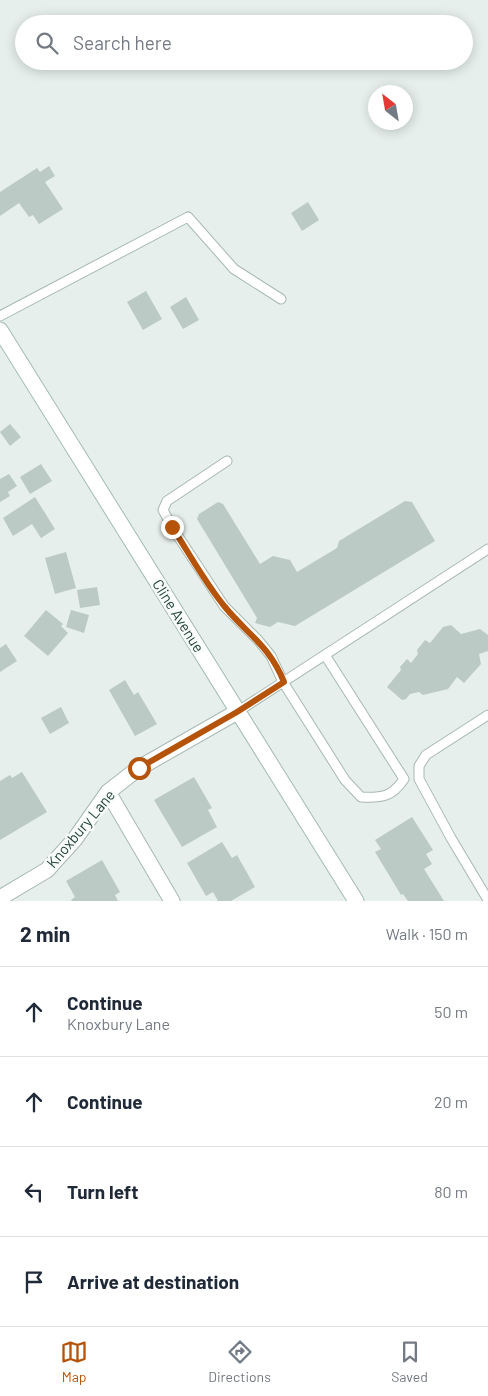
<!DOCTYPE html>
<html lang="en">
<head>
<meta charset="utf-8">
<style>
  body { margin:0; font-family:Barlow,sans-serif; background:#f6f6f7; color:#1f2937 }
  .compass { position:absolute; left:368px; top:85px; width:45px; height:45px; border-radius:50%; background:#fff; box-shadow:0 2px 12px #0003; rotate:329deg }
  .stop { position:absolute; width:15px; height:15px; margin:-11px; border:4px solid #b45309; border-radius:50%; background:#fff }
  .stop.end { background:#b45309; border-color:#fff; box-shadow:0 1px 5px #0008 }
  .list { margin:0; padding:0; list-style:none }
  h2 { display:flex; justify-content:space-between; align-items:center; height:65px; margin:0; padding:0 20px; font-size:21px }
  h2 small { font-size:16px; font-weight:400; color:#747a83 }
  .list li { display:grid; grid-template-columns:32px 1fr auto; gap:15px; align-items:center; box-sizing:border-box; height:90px; padding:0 20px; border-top:1px solid #e0e1e3 }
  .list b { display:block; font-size:19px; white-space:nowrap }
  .list p { margin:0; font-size:16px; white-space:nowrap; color:#747a83 }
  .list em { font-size:16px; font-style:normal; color:#747a83 }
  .icon { flex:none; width:28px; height:28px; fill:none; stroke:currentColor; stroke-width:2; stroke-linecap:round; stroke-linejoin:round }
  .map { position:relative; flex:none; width:488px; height:901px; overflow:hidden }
  .search { position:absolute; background:#fff; box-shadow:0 2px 12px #0003; left:15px; right:15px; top:15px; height:55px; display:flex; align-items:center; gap:12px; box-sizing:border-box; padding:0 18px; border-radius:28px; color:#747a83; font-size:19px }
  .sheet { height:425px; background:#fff }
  nav { display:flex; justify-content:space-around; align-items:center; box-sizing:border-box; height:70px; border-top:1px solid #e0e1e3; background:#fff; font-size:14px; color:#747a83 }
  nav a { display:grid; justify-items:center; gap:2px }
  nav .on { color:#b45309 }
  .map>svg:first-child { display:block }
  .building { fill:#bbcac4 }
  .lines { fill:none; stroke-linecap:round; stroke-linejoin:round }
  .lane-casing { stroke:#a8b8b2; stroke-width:11 }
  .street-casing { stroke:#a8b8b2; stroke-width:17 }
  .secondary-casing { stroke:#a4bbb3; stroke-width:17 }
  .lane { stroke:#fff; stroke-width:9 }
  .street { stroke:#fff; stroke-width:15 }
  .secondary { stroke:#fff; stroke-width:15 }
  .route { stroke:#b45309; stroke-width:6 }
  .labels { text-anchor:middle; stroke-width:5; stroke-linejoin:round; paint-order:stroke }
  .street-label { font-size:15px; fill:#24423a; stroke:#f7fbf9 }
</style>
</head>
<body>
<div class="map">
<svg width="488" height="901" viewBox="0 0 488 901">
  <rect width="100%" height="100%" fill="#e6efeb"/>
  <path class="building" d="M49 166 55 176 45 182 63 209 39 224 33 215 29 217 19 203 0 216V192L37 168 40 172Z
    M308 202 319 220 302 231 291 213Z
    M146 291 162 319 143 330 127 302Z
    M186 297 199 320 183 329 170 307Z
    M10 424 21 437 10 446 0 432Z
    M41 464 52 481 30 494 20 477Z
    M9 474 17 486 8 492 10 496 0 502V479Z
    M35 497 55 529 41 538 32 524 13 536 3 518Z
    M405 501 412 502 435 541 295 626 278 622 270 627 255 623 257 618 197 519 199 514 218 502 223 504 260 564 273 556 290 560 297 572 337 548 339 541Z
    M66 552 76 588 55 594 45 558Z
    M97 587 100 605 80 608 77 590Z
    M46 610 63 624 61 626 68 633 48 656 24 636Z
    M71 610 89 615 84 633 66 627Z
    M451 625 461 634 480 629 488 635V651L479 654 481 664 464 683 457 677 448 689 423 695 419 692 410 694 406 699 402 700 387 687 401 670 400 667 407 659 411 663 418 654 417 650 425 640 430 643 443 627Z
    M6 644 17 661 0 672V648Z
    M125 680 134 695 138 692 157 724 135 736 109 690Z
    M61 707 69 723 50 734 41 718Z
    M22 772 47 812 0 840V781L10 775 12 778Z
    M194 777 212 808 208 810 217 827 182 847 154 800Z
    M412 817 433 850 426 854 432 864 424 869 444 901H408L403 894 401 895 375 852 381 849 375 840Z
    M222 842 232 858 237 855 255 887 231 901H218L213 892 206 896 187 863Z
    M102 860 120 892 115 895 118 901H72L71 900 75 897 66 881Z"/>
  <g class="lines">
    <g class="lane-casing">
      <path id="lane" d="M0 316 188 217 234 269 281 299
        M227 461 167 501 163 510 172 527 224 606 258 640 271 656 283 682 345 780 361 797C382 798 392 797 404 779L325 655
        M237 712 488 549
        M488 715 426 755 419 766V779L451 838 488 900"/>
    </g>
    <g class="street-casing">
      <path id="street" d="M108 792 172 901
        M0 898 47 870 75 839 108 792 139 768 237 712"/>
    </g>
    <g class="secondary-casing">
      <path id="secondary" d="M0 330 356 901"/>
    </g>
    <use href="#lane" class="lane"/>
    <use href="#street" class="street"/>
    <use href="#secondary" class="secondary"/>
  </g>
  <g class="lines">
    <path class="route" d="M139 768 237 712 284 682C269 645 248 635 225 607 205 583 189 553 172 527"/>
  </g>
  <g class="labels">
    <g class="street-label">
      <text transform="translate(178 616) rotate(58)" y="5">Cline Avenue</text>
      <text transform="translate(81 829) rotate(-50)" y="5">Knoxbury Lane</text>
    </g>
  </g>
</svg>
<svg class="compass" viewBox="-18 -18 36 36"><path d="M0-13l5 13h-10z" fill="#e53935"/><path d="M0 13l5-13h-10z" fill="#747a83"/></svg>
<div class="stop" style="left:139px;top:768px"></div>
<div class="stop end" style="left:172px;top:527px"></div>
<div class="search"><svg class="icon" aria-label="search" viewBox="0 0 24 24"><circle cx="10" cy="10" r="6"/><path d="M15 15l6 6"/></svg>Search here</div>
</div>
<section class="sheet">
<h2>2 min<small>Walk · 150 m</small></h2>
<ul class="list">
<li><svg class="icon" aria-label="ahead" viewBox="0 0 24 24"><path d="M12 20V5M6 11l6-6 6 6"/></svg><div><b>Continue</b><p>Knoxbury Lane</p></div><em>50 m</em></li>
<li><svg class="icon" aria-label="ahead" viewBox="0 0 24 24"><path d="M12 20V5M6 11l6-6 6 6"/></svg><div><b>Continue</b></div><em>20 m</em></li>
<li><svg class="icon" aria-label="left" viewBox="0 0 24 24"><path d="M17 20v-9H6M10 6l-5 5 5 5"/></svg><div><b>Turn left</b></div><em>80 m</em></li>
<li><svg class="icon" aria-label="arrive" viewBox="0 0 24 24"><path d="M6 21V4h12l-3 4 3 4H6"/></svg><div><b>Arrive at destination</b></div></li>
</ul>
</section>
<nav>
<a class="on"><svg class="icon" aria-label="map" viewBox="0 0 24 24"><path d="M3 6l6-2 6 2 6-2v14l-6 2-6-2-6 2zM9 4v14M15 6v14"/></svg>Map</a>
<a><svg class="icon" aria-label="directions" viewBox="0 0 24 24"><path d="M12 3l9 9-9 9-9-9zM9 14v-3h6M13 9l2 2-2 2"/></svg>Directions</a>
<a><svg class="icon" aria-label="saved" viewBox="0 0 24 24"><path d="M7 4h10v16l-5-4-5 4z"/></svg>Saved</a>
</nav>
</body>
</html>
